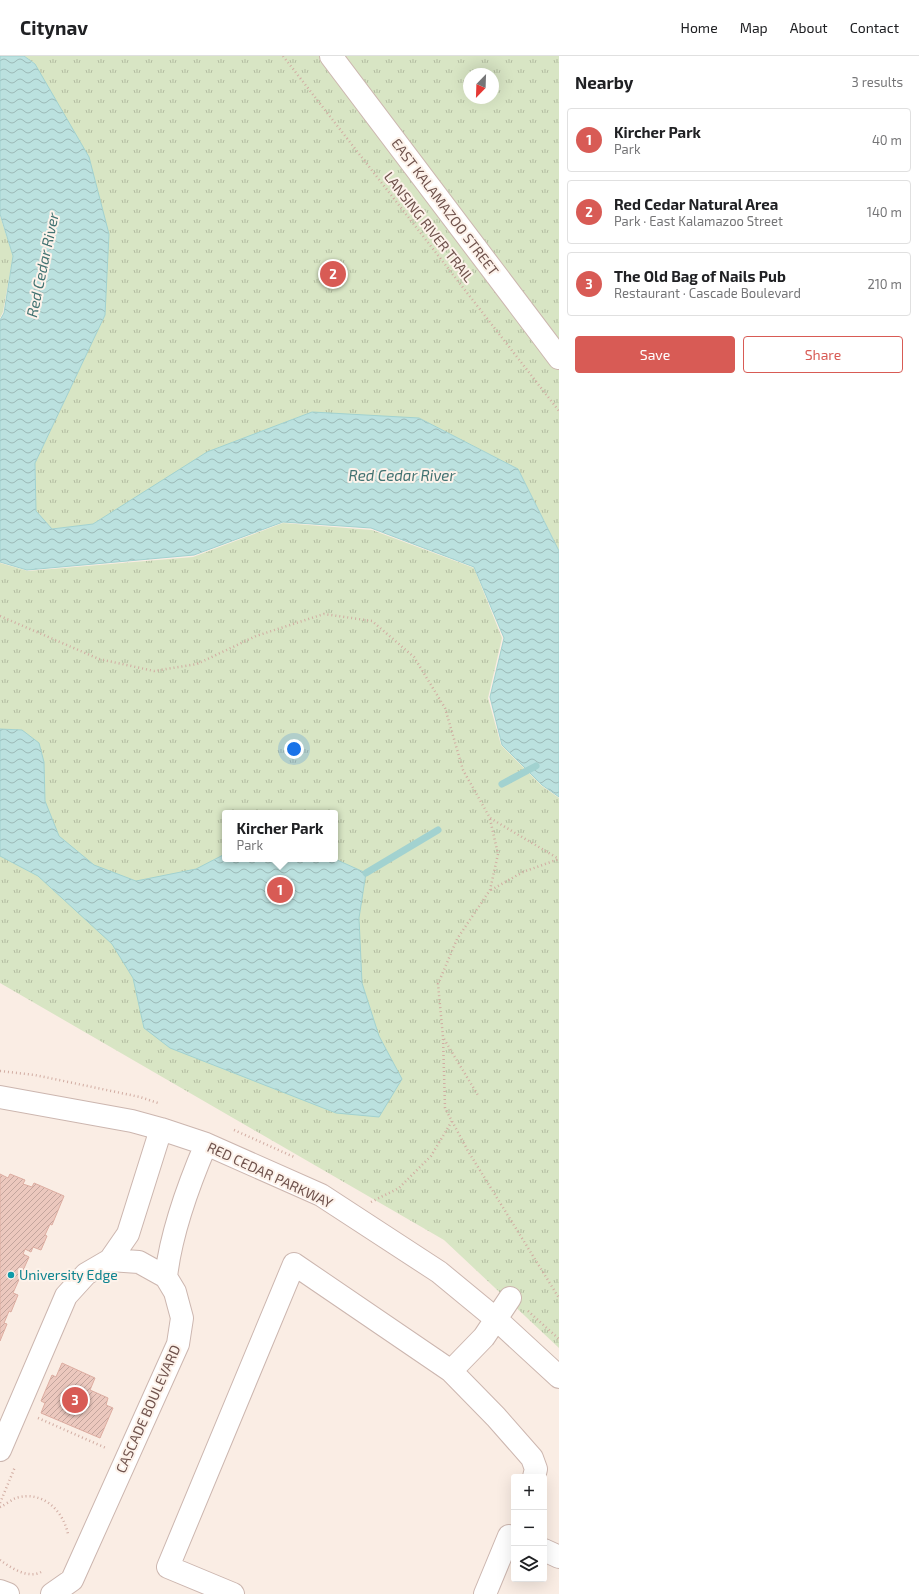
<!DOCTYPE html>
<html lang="en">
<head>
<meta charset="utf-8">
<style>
  body { margin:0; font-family:"Exo 2",sans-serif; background:#f2f2f2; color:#202124 }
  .controls { position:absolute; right:12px; bottom:12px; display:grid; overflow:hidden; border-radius:4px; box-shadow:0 4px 16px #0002 }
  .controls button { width:36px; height:36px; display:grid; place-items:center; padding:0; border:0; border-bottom:1px solid #e0e0e0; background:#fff; color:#202124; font:20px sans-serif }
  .compass { position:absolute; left:463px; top:12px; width:36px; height:36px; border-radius:50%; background:#fff; box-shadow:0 4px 16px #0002; rotate:203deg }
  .you { position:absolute; left:294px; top:693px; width:14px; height:14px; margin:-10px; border:3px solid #fff; border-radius:50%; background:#1a73e8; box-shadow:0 0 0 6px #1a73e833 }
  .badge { display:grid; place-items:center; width:26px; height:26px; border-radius:50%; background:#d85b55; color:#fff; font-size:13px; font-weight:700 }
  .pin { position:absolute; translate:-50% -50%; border:2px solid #fff; box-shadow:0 1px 4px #0006 }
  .popup { position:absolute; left:222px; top:754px; width:116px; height:52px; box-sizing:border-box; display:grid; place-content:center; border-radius:4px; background:#fff; filter:drop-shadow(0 1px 3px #0005); font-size:13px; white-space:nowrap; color:#757577 }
  .popup b { font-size:15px; color:#202124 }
  .popup::after { content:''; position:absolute; left:50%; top:100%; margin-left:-8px; border:8px solid transparent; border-top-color:#fff }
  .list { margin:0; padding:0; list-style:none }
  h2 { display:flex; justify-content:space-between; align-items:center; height:52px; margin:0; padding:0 16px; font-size:17px }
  h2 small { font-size:13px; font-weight:400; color:#757577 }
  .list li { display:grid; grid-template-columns:26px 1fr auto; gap:12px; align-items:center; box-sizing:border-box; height:64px; margin:0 8px 8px; padding:0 8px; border:1px solid #e0e0e0; border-radius:4px }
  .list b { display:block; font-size:15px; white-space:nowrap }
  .list p { margin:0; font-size:13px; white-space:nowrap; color:#757577 }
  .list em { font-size:13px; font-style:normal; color:#757577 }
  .actions { display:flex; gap:8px; padding:12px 16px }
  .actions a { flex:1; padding:9px 0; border:1px solid #d85b55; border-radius:4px; text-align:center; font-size:14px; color:#d85b55 }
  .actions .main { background:#d85b55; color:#fff }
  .icon { flex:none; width:22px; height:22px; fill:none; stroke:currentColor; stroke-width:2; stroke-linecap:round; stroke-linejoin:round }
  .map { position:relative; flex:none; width:559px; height:1538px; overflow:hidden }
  header { display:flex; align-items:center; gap:24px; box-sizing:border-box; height:56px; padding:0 20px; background:#fff; border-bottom:1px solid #e0e0e0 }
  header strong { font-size:19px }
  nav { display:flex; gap:22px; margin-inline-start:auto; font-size:14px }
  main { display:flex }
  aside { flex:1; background:#fff }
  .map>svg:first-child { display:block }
  .park { fill:url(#park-tufts); fill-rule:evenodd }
  .water { fill:url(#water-waves); stroke:#a2d2d0 }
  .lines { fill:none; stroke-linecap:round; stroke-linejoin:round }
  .stream { stroke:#a2d2d0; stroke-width:7 }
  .building { fill:url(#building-hatch); stroke:#ddada1 }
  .minor-casing { stroke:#ccb6af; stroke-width:24 }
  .path { stroke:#d1aca2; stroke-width:2.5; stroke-dasharray:1 3; stroke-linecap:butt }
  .minor { stroke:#fff; stroke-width:22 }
  .culture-dot { fill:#0f9aa8; stroke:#fdf2ea; stroke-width:1.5 }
  .labels { text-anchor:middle; stroke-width:4; stroke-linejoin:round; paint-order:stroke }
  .street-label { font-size:14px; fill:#6f524c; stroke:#fdf2ea }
  .culture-label { font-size:14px; fill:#0d838f; stroke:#fdf2ea; text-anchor:start }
  .water-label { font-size:15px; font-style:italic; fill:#427372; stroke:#fdf2ea }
</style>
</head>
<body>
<header>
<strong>Citynav</strong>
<nav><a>Home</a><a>Map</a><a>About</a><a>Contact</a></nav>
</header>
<main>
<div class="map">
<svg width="559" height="1538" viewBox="0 0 559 1538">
  <defs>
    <pattern id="park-tufts" width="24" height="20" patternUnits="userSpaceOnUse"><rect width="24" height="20" fill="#d8e5c4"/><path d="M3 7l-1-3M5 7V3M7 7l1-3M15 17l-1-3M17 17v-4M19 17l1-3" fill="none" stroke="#b3bca1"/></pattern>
    <pattern id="water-waves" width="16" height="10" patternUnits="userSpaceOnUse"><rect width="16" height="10" fill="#bbe1df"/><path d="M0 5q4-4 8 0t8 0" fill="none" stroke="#9cb9b7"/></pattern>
    <pattern id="building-hatch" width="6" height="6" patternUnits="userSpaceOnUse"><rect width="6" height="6" fill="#ecc8be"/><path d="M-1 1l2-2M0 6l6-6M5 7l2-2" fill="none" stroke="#c3a59d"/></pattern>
  </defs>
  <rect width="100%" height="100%" fill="#faede4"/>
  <path class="park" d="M24 0H559V495L518 413 419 362 141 439 93 468 52 473 36 455 35 407 105 259 35 8ZM469 18H493V42H469Z
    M0 160 13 200 3 256 0 262Z
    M283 467 372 474 474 512 502 582 488 642 501 689 542 730 559 742V1292L444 1184 0 927V507L28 515 193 501ZM225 757H335V803H225Z"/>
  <path class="water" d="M0 0H24L35 8 89 101 109 178 105 259 35 407 36 455 52 473 93 468 207 396 312 356 419 362 518 413 559 495V741L542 729 502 689 490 641 504 582 474 511 371 472 283 466 194 499 27 514 0 506V264L4 257 13 200 0 158Z
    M0 673 22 674 39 687 44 706 45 745 59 780 94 809 136 825 196 813 225 798V803H335L366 817 359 862 362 927 379 980 402 1023 379 1061 336 1057 170 992 144 972 133 922 112 888 38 820 0 800Z"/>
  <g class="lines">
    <path class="stream" d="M502 728 536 710
      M366 817 438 774"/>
  </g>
  <path class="building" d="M0 1118 8 1122 10 1118 25 1124 23 1128 32 1131 34 1127 64 1140 52 1169 50 1168 45 1179 47 1180 41 1194 33 1191 31 1196 25 1193 23 1198 29 1201 13 1237 18 1239 11 1256 9 1255 4 1267 7 1268 0 1285Z
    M62 1307 95 1322 90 1334 108 1342 106 1349 113 1352 100 1382 41 1357 45 1347 41 1345 52 1319 56 1321Z"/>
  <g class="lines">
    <g class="minor-casing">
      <path id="minor" d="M331 0 559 302
        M0 1041 132 1065 161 1073 206 1088 321 1139 439 1216 496 1263 559 1321
        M110 1204 128 1178 161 1073
        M166 1221C171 1176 188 1130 206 1088
        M510 1242 484 1281 451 1315 496 1361 532 1402 536 1413 534 1421
        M0 1394 66 1240 86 1218 110 1204 139 1206 166 1221 175 1236 182 1262 178 1288 72 1524 52 1538
        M544 1494 559 1501
        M0 1535 8 1538
        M233 1538 168 1511 294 1208 451 1315
        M485 1538 509 1480"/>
    </g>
    <path class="path" d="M283 0 559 355
      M0 560 99 603 154 615 197 608 256 580 324 558 372 565 414 601 445 652 463 714 490 762 559 803
      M490 763 498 798 490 834 457 883 438 928 443 981 445 1052 468 1095 559 1242
      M491 834 523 816 559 803
      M444 983 479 1041
      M0 1015 35 1019 140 1041 158 1047
      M234 1074 294 1101
      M371 1146 399 1132 431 1100 452 1065
      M528 1255 559 1283
      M38 1362 106 1392
      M0 1447 15 1411
      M0 1451C5 1449 11 1444 16 1442 42 1434 63 1454 68 1478
      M0 1504C11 1512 28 1523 41 1516"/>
    <use href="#minor" class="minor"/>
  </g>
  <circle class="culture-dot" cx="11" cy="1219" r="4"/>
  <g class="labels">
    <g class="street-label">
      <text transform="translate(445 151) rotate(53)" y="5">EAST KALAMAZOO STREET</text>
      <text transform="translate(429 171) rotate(52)" y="5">LANSING RIVER TRAIL</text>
      <text transform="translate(270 1119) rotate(25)" y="5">RED CEDAR PARKWAY</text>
      <text transform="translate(148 1353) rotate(-66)" y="5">CASCADE BOULEVARD</text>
    </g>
    <g class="culture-label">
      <text x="19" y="1224">University Edge</text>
    </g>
    <g class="water-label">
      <text transform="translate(43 209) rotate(-78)" y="5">Red Cedar River</text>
      <text x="402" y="425">Red Cedar River</text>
    </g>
  </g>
</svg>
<div class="controls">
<button>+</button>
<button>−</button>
<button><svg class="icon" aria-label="layers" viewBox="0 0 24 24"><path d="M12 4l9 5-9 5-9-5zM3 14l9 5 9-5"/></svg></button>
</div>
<svg class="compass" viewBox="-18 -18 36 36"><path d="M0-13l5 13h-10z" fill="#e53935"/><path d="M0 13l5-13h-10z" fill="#757577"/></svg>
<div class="you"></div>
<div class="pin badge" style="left:280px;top:834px">1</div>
<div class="popup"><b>Kircher Park</b>Park</div>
<div class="pin badge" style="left:333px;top:218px">2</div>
<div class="pin badge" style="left:75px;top:1344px">3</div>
</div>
<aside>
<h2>Nearby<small>3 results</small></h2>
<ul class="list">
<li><span class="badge">1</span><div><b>Kircher Park</b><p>Park</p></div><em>40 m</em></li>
<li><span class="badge">2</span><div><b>Red Cedar Natural Area</b><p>Park · East Kalamazoo Street</p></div><em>140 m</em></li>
<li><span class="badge">3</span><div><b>The Old Bag of Nails Pub</b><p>Restaurant · Cascade Boulevard</p></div><em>210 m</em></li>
</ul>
<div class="actions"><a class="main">Save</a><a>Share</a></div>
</aside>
</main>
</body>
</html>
